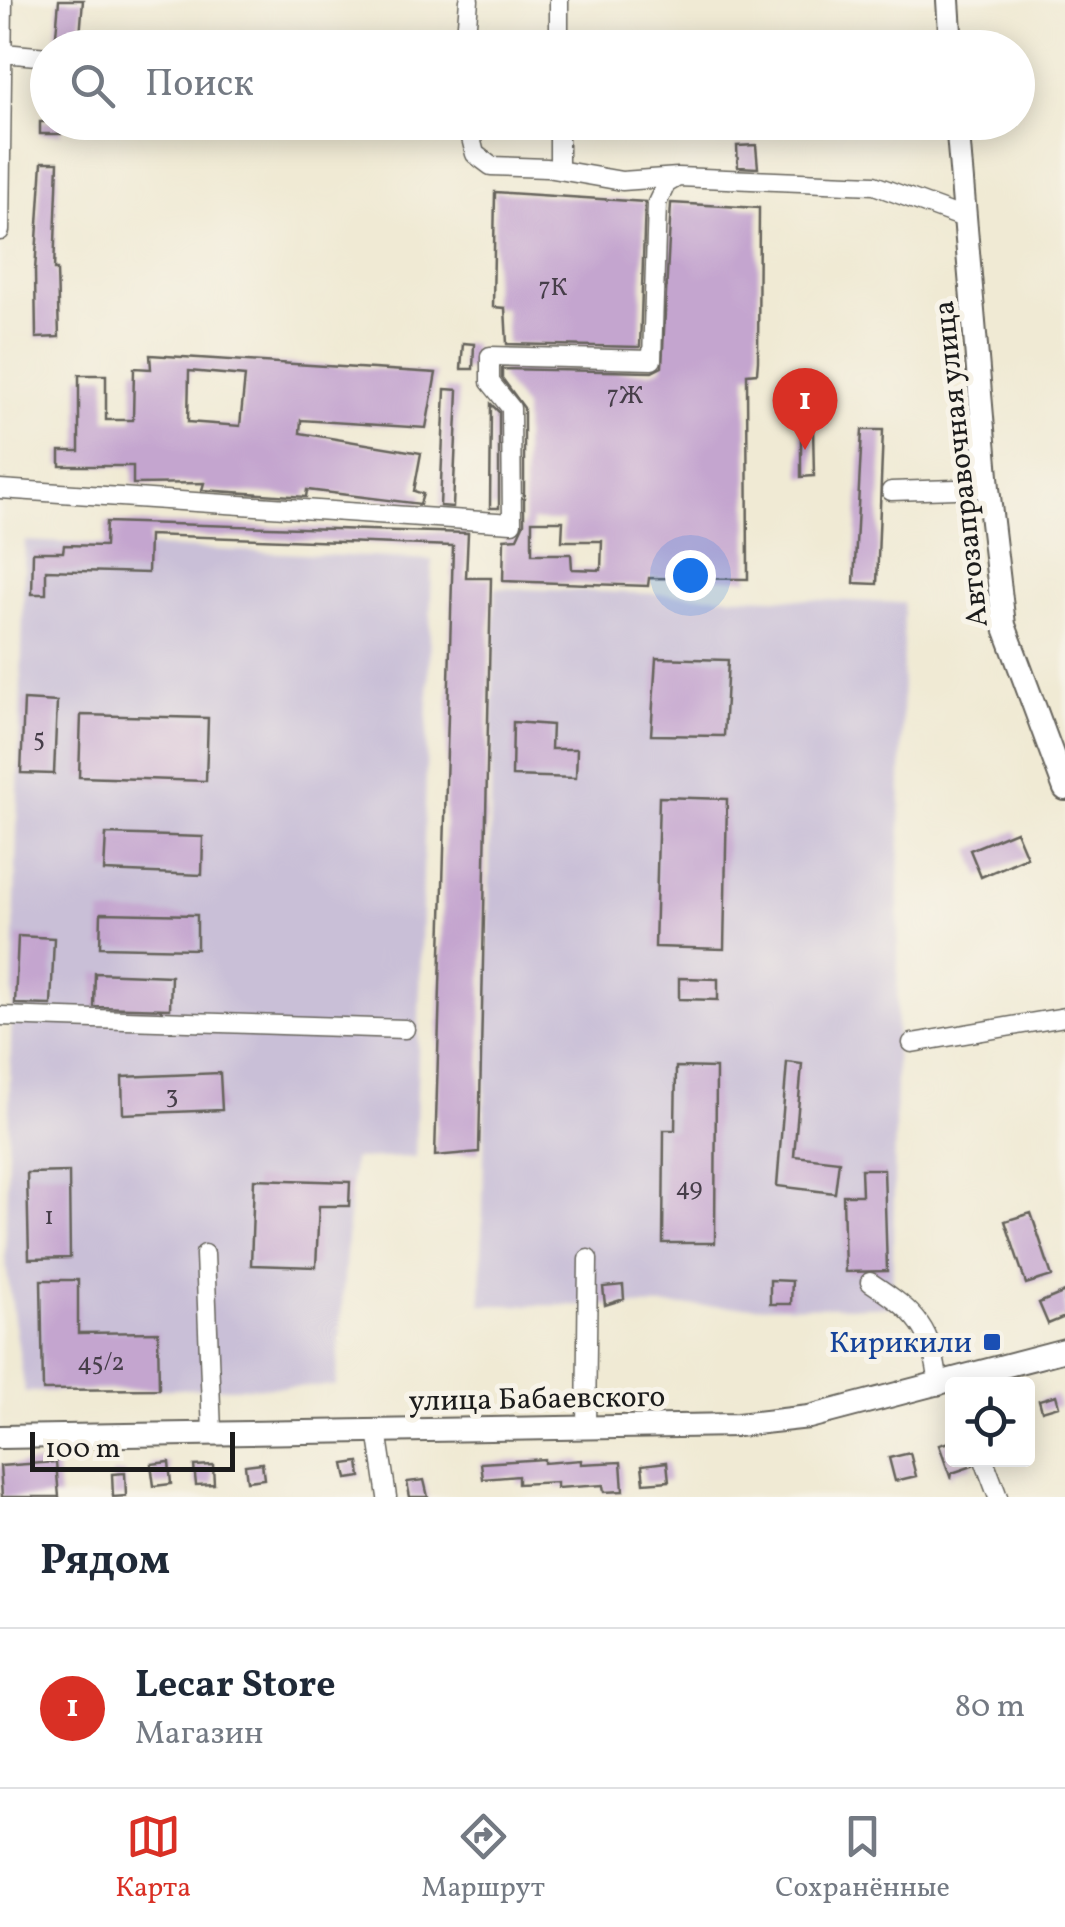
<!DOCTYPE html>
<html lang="ru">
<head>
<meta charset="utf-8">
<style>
  body { margin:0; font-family:Vollkorn,serif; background:#f6f6f7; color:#1f2937 }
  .controls { position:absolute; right:30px; bottom:30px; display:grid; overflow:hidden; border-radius:10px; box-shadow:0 5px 25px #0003 }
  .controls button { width:90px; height:90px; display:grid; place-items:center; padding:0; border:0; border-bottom:2px solid #e0e1e3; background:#fff; color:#1f2937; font:50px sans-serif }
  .scale { position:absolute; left:30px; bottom:25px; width:205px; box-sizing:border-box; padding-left:10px; border:5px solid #1c1c1c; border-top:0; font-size:28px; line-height:35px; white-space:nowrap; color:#1c1c1c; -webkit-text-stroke:8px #f7f3e8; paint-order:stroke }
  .you { position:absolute; left:690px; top:575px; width:35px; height:35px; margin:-25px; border:8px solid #fff; border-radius:50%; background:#1a73e8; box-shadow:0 0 0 15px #1a73e833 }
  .badge { display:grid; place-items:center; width:65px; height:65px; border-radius:50%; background:#d93025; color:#fff; font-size:32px; font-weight:700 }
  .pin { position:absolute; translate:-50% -82px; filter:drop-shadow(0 2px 5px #0008) }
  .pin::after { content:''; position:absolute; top:52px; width:35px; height:30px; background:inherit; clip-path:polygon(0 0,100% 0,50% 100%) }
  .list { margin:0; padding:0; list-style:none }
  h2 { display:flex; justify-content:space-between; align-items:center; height:130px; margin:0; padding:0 40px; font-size:42px }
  h2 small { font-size:32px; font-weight:400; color:#747a83 }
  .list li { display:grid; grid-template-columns:65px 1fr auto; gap:30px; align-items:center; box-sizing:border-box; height:160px; padding:0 40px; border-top:2px solid #e0e1e3 }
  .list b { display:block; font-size:38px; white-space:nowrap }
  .list p { margin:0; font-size:32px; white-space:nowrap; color:#747a83 }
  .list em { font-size:32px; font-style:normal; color:#747a83 }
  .icon { flex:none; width:55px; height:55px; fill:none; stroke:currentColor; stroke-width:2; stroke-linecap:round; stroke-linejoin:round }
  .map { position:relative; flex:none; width:1065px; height:1497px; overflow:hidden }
  .search { position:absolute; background:#fff; box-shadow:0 5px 25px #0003; left:30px; right:30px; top:30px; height:110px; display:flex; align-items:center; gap:25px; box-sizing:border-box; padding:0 35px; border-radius:55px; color:#747a83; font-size:38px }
  .sheet { height:290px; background:#fff }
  nav { display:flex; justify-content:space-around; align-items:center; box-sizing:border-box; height:140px; border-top:2px solid #e0e1e3; background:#fff; font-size:28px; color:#747a83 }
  nav a { display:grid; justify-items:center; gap:5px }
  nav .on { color:#d93025 }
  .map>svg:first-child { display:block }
  .industrial { fill:#c9bfd7 }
  .building { fill:#c4a5cf; fill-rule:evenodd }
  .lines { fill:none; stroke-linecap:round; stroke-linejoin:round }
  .minor-casing { stroke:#66645c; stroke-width:21 }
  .major-casing { stroke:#66645c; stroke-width:26 }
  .minor { stroke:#fff; stroke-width:18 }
  .major { stroke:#fff; stroke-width:22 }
  .transit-dot { fill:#1a4fb4; stroke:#f7f3e8; stroke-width:4 }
  .labels { text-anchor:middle; stroke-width:10; stroke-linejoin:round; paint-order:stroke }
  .number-label { font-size:25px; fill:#463e49 }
  .street-label { font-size:30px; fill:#1c1c1c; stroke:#f7f3e8 }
  .transit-label { font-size:30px; fill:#164399; stroke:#f7f3e8; text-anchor:end }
</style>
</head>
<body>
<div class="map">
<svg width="1065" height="1497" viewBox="0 0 1065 1497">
  <rect width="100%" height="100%" fill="#f7f3e8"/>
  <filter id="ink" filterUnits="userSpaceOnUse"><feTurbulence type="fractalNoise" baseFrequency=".01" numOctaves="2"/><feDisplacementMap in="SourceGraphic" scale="20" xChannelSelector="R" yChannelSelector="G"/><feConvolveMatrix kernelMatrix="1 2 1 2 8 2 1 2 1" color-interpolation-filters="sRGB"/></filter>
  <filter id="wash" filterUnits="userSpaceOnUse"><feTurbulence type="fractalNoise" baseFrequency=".0048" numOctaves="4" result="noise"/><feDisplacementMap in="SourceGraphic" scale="40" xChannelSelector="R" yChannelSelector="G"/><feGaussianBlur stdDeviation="2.25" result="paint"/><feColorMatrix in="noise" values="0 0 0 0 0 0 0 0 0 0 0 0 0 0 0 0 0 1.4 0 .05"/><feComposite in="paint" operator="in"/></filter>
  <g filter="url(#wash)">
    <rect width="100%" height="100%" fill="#f0ead4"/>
    <path class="industrial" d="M25 541 432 560 415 1157 353 1159 336 1386 25 1392 5 1258Z
      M495 588 904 603 892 1307 481 1305Z"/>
    <g id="blocks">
      <path class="building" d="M59 0H83L79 48 55 47Z
        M40 122H61V134H40Z
        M756 145 758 168 738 167 737 146Z
        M42 162H58L54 270H57L59 337 36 338 35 271Z
        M495 192 645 202 640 347 507 344 505 308 493 307Z
        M671 203 759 208 758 361 757 373 747 374 748 579 649 578 648 586 503 581 504 539 517 538 524 523V408L502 378V369L652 372 662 367ZM532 521H563L562 541H602L601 570 572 569 571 554H532Z
        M463 343 474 344 473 369H461Z
        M150 355 436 373 426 428 301 420 300 433 421 453 414 491 423 494 420 504 307 490 306 497 202 490 204 483 133 484V466H60V451H79V375H106V420H133L134 368 151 369ZM189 371 245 376 240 426 188 422Z
        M445 389 458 390 453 507 440 506Z
        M491 404 499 412V508H490Z
        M801 427H813L814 476 801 477Z
        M862 430H883L877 584 854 583Z
        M106 522 468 533 466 578H491L479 1152 435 1156 453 546 149 535 148 573 46 570V594H32L33 552H63L64 545 105 546Z
        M656 658 728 660 724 736 651 735Z
        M24 700 57 702 54 774 21 773Z
        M81 715 208 718 206 781 79 777Z
        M513 722 552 725 551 749H577L576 778 512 776Z
        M659 797 727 799 724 949 655 947Z
        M1016 831 1027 857 981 877 970 850Z
        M106 834 203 837 202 875 104 871Z
        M101 913 197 915V949L100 947Z
        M18 936 54 938 51 1005 15 1004Z
        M95 973 171 976 170 1009 94 1007Z
        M679 978 718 979V1000L679 999Z
        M787 1062 802 1064 794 1156 839 1161 835 1193 777 1186Z
        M676 1067 716 1068 715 1243H663L664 1130H675Z
        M220 1073 222 1110 123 1114 122 1077Z
        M861 1169H884L887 1271 845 1272 843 1195H862Z
        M69 1172 70 1258 29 1259 27 1173Z
        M254 1179 350 1182 349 1206H319L316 1267 251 1265Z
        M1031 1213 1052 1276 1026 1284 1005 1221Z
        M41 1280H78V1333L158 1332 159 1389 43 1390Z
        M770 1280 792 1281 791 1304H770Z
        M623 1285 624 1299 605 1305 603 1287Z
        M1065 1292V1317L1048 1324 1039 1303Z
        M1056 1395 1059 1406 1042 1411 1039 1400Z
        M952 1441V1460H972L973 1466 952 1473 951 1479 939 1445Z
        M910 1453 916 1476 895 1481 889 1458Z
        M544 1459V1463L581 1460V1464L621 1462 623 1491 604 1492 603 1485 557 1488V1482L518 1484V1476L483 1479 481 1463Z
        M56 1462 59 1497H2L0 1466Z
        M169 1462 171 1484 154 1486 151 1464Z
        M359 1462 361 1477 347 1479 344 1464Z
        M667 1462 669 1481 644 1483 642 1465Z
        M262 1463 264 1479 247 1481 245 1465Z
        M213 1465 214 1484 196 1485 194 1466Z
        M125 1473 126 1496 113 1497 112 1474Z
        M424 1480 428 1497H410L407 1482Z"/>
    </g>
  </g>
  <g filter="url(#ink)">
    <use href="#blocks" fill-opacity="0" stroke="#66645c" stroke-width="2.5"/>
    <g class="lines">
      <g class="minor-casing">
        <path id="minor" d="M559 0V48
          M465 48 469 0
          M3 53 48 57
          M467 122 475 154 491 166 547 168 622 181 678 177 874 185 964 218
          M559 122V170
          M0 231 3 0
          M0 489 512 523 511 408 490 382V356L652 360 657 203 666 184 678 177
          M891 491 988 488
          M0 1016 405 1029
          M912 1043 1065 1017
          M205 1254 212 1432
          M870 1282C917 1313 932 1327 939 1386
          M586 1428 588 1259
          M377 1430 387 1497
          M984 1460 998 1497"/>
      </g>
      <g class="major-casing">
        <path id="major" d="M948 0 951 48
          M957 122 988 488 1004 625 1065 789
          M0 1437 738 1425 809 1417 1065 1350"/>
      </g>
      <use href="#minor" class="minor"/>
      <use href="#major" class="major"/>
    </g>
  </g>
  <rect class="transit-dot" x="982" y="1332" width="20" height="20" rx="5"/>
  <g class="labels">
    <g class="number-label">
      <text x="553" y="295">7К</text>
      <text x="625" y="403">7Ж</text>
      <text x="39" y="746">5</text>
      <text x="172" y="1103">3</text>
      <text x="689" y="1195">49</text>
      <text x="49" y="1224">1</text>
      <text x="101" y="1370">45/2</text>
    </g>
    <g class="street-label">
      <text transform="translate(960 464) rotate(-96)" y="10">Автозаправочная улица</text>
      <text transform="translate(537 1398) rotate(-1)" y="10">улица Бабаевского</text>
    </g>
    <g class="transit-label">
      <text x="972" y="1352">Кирикили</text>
    </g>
  </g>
</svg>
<div class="controls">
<button><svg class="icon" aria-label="locate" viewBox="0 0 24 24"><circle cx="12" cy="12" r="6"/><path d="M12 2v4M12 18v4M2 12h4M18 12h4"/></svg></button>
</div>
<div class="scale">100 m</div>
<div class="you"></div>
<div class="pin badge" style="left:805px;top:450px">1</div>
<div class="search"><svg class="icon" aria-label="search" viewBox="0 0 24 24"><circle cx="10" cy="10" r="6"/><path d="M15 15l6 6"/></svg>Поиск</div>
</div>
<section class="sheet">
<h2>Рядом<small></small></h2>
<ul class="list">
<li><span class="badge">1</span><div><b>Lecar Store</b><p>Магазин</p></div><em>80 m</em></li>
</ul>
</section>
<nav>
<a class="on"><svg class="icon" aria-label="map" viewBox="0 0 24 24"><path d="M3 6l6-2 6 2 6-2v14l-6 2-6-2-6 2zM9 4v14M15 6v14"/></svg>Карта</a>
<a><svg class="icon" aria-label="directions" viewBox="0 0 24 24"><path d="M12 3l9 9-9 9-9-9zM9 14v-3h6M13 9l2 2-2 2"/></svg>Маршрут</a>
<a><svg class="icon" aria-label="saved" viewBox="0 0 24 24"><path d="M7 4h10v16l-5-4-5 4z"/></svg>Сохранённые</a>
</nav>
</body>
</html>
